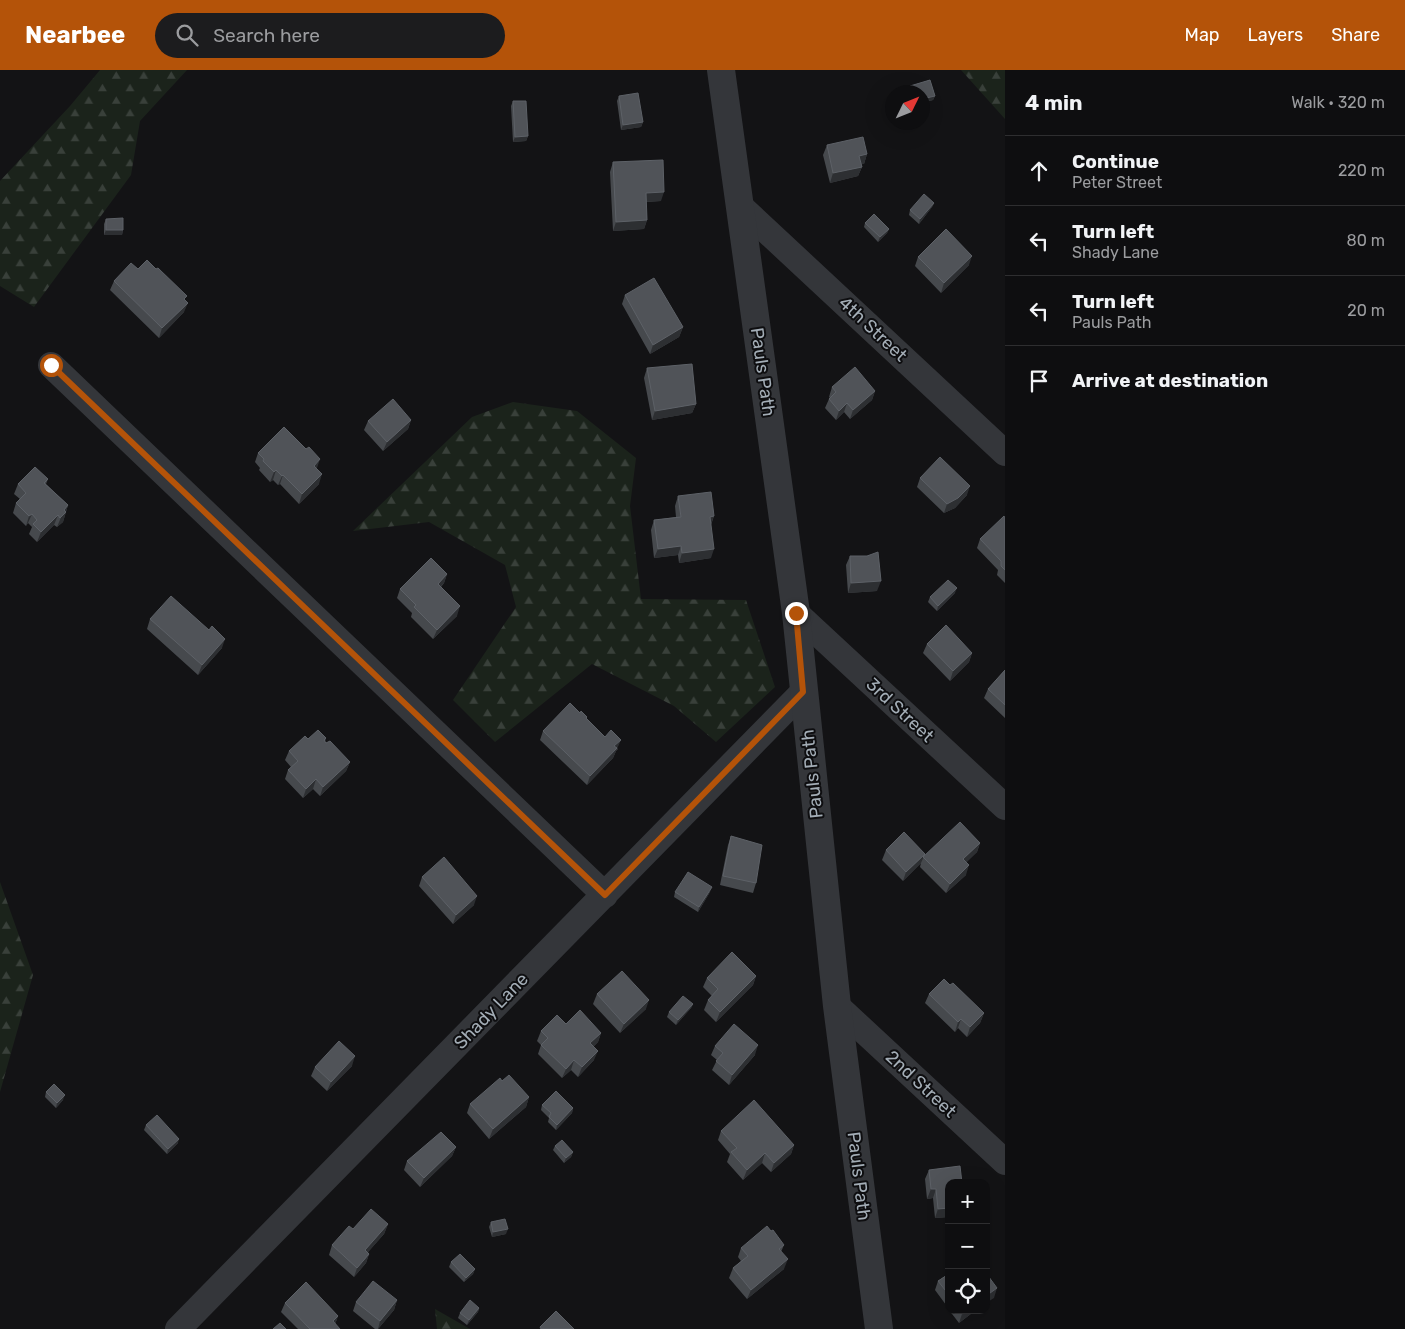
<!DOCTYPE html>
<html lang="en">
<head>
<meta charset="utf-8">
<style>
  body { margin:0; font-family:Rubik,sans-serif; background:#1c1c1e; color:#f1f3f6 }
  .controls { position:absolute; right:15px; bottom:15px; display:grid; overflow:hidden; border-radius:10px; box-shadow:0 5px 20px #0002 }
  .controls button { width:45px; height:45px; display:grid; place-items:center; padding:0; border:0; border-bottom:1px solid #2e2e30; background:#0e0e10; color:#f1f3f6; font:25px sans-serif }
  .compass { position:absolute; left:885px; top:15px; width:45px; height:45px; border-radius:50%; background:#0e0e10; box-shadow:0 5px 20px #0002; rotate:47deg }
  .stop { position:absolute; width:15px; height:15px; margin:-11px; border:4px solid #b45309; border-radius:50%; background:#fff }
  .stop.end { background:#b45309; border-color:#fff; box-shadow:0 1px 5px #0008 }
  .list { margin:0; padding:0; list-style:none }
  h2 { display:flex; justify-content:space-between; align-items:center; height:65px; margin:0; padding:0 20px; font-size:21px }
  h2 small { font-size:16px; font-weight:400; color:#9b9c9f }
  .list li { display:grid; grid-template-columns:32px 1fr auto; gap:15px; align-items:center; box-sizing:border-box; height:70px; padding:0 20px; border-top:1px solid #2e2e30 }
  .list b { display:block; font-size:19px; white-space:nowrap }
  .list p { margin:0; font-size:16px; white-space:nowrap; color:#9b9c9f }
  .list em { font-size:16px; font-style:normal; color:#9b9c9f }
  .icon { flex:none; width:28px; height:28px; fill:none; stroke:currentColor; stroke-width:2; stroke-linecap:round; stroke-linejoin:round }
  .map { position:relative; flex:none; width:1005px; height:1259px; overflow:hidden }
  header { display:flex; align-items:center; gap:30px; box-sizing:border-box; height:70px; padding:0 25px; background:#b45309; color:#fff }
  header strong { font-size:24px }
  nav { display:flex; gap:28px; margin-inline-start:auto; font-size:18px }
  .search { width:350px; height:45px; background:#1c1c1e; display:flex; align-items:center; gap:12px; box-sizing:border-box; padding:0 18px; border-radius:28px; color:#9b9c9f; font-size:19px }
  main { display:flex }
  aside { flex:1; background:#0e0e10 }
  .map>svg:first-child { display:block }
  .forest { fill:url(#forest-firs) }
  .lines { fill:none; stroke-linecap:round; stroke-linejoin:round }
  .minor { stroke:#34363a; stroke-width:26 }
  .tertiary { stroke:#34363a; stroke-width:28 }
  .wall { fill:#46494d }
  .shaded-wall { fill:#2d2f32 }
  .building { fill:#505358; stroke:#5d6167 }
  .route { stroke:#b45309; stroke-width:6 }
  .labels { text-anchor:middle; stroke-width:4; stroke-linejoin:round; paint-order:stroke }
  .street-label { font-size:18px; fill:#a3adb6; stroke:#0e0e10 }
</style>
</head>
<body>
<header>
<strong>Nearbee</strong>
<div class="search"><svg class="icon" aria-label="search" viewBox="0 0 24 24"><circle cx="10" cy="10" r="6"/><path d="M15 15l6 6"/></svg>Search here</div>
<nav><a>Map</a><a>Layers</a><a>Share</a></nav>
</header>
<main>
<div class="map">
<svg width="1005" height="1259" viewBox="0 0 1005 1259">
  <defs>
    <pattern id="forest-firs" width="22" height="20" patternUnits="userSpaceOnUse" patternTransform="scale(1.25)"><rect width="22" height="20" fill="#1b231b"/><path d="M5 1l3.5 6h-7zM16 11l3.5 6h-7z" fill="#39403a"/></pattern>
  </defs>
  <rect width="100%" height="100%" fill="#131315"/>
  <path class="forest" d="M100 0H187L140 51 131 105 34 237 0 216V111L70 36Z
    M961 0H1005V49Z
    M513 332 577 341 636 388 630 436 641 529 746 530 775 617 716 672 674 636 592 594 495 672 453 630 516 537 505 495 429 452 353 461 472 347Z
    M0 812 33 905 0 1022Z
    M435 1239 470 1259H437Z"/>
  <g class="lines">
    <path class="minor" d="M740 136 1005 383
      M51 295 605 825
      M796 543 1005 737
      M837 936 1005 1092
      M178 1259 803 622"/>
    <path class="tertiary" d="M721 0 796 543 837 936 879 1259"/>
  </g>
  <path class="wall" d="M930 10 935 26 933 30 922 33V22H909L908 21 910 16Z
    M619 26 643 52 641 57 621 60 617 31Z
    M513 31 528 66 526 71 513 72 511 36Z
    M827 75 867 84 864 94H861L862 97 858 106 830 113 823 85Z
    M613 92 661 131 646 132 647 150 644 159 613 161 610 102Z
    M934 133 932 137 919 154 909 145 910 140Z
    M106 149 123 160 122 165H104V154Z
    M865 153 889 159 887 163 878 172 864 157Z
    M918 187 969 195 941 223 915 196Z
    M138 199 185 230 184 242 159 268 110 220 114 211Z
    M625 225 683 257 679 267 650 284 622 234Z
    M647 298 696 334 692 343 652 350 644 308Z
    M832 317 875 321 872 330 850 349 844 342 836 350 825 338 829 329 830 328 829 327Z
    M411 350 408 359 383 381 364 360 368 351Z
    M258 383 316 399 319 414 299 434 280 414 278 415 273 410 270 412 259 400 260 398 255 392Z
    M920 408 967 425 955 438 944 443 917 417Z
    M48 409 46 414 68 435 63 452 57 457 54 455 37 472 29 464 32 457 28 453 26 456 13 443 16 433 20 429 14 424 18 414Z
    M678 426 714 446 711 455V488L679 493 678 485 654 488 651 460 654 450 676 447 675 436Z
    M1005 448V513L997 505 998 500 977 478 980 469Z
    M850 486H867L877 521 848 523 846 495Z
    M447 504 444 513 441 517 457 546 433 569 411 547 412 543 397 528 400 519Z
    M955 523 937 541 928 532 930 527Z
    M150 549 222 578 198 605 147 559Z
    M927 574 972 583 969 592 950 611 923 583Z
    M1005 600V648L984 628 988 619Z
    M580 643 587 647 586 649 618 679 616 681 613 688 587 715 540 670 543 661Z
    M326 668 325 672 350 692 346 701 320 726 313 719 303 728 285 709 288 700 291 697 285 690 289 681 308 669Z
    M731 766 756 813 753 823 720 815 728 775Z
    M980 773 977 782 966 792V805L946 823 920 797 921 793 903 811 882 790 886 780 923 787Z
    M422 807 474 835 453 854 419 816Z
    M675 822H710L698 842 674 827Z
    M756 906 753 915 716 952 704 940 708 930 712 926 703 917 707 908Z
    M950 915 984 943 980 953 967 967 958 958 955 962 925 933 929 924Z
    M597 924 646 939 620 963 593 934Z
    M693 934 691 938 676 955 667 947 669 942Z
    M566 954 601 963 598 972 593 977 594 990 578 1007 571 1000 562 1008 538 984 541 975 537 971 541 961Z
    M715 976 755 985 729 1015 712 1000 717 990 711 985Z
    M352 996 327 1021 311 1006 315 997Z
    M502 1011 529 1027 526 1037 489 1069 467 1043 470 1034Z
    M46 1022 63 1030 56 1038 45 1027Z
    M542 1035 573 1038 572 1043 556 1060 548 1052 549 1048 541 1040Z
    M146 1055 178 1073 167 1084 144 1060Z
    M721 1061 794 1075 791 1084 771 1102 762 1093 743 1110 727 1092 730 1084 718 1070Z
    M555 1076 573 1082 571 1087 564 1093 553 1080Z
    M456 1077 452 1086 420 1117 404 1100 407 1091Z
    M929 1100 949 1113V1147L935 1148 933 1128 927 1129 925 1109Z
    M491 1152 506 1164 492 1167 489 1157Z
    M388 1154 384 1164 368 1182 369 1184 366 1193 354 1207 329 1185 332 1175 353 1159Z
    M784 1175 781 1182 784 1199 747 1229 729 1208 733 1198 741 1191 738 1187 741 1178Z
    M451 1192 475 1199 473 1204 464 1212 449 1197Z
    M949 1203V1239L935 1220 938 1211Z
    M397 1230 394 1240 378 1259H375L353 1241 356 1232Z
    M285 1233 338 1246 335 1254 340 1259H298L281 1242Z
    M479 1238 478 1242 467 1255 458 1248 460 1243Z
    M949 1240H976L959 1253Z"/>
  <path class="shaded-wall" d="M935 26 933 30 922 33V29Z
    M643 52 641 57 621 60 623 55Z
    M528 66 526 71 513 72 515 67Z
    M867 84 864 94 856 95 859 86Z
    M862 97 858 106 830 113 833 103Z
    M664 122 661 131 643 132 646 123Z
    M934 133 932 137 919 154 920 149Z
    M647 150 644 159 613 161 616 152Z
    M889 159 887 163 878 172 880 167Z
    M106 160H123L122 165H104Z
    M972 186 969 195 941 223 944 213Z
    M188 233 184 242 159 268 162 258Z
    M683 257 679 267 650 284 653 275Z
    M875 321 872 330 850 349 853 340Z
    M847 333 844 342 836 350 839 341Z
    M696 334 692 343 652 350 655 341Z
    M411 350 408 359 383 381 387 372Z
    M320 389 317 398 310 405 314 396Z
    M276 400 273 410 270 412 274 402Z
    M322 404 319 414 299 434 302 424Z
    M283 405 280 414 278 415 282 406Z
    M970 416 967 425 955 438 944 443 947 434Z
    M68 435 63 452 57 457 64 440Z
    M32 444 28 453 26 456 29 446Z
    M58 445 54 455 37 472 41 462Z
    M714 446 710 456V447Z
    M681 476 678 485 654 488 658 479Z
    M714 479 711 488 679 493 682 483Z
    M447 504 444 513 434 523 438 514Z
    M881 511 877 521 848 523 851 513Z
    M957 518 955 523 937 541 938 536Z
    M460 536 457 546 433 569 437 560Z
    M225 569 222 578 198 605 202 595Z
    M972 583 969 592 950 611 953 601Z
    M621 670 613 688 587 715 590 706 614 676Z
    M350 692 346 701 320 726 323 717Z
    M316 709 313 719 303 728 306 719Z
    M980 773 977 782 960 799 963 789Z
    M925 784 921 793 903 811 906 802Z
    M969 795 966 805 946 823 950 814Z
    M712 817 710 822 698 842 699 837Z
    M477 826 474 835 453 854 456 845Z
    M756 906 753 915 716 952 720 942Z
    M649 930 646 939 620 963 624 954Z
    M693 934 691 938 676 955 678 950Z
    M984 943 980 953 967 967 970 957Z
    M961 949 958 958 955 962 958 952Z
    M601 963 598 972 587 983 590 973Z
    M758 975 755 985 729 1015 732 1005Z
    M598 981 594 990 578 1007 582 997Z
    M355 986 352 996 327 1021 331 1012Z
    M574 990 571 1000 562 1008 566 999Z
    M65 1025 63 1030 56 1038 57 1033Z
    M529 1027 526 1037 489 1069 493 1059Z
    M573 1038 572 1043 556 1060 557 1055Z
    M179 1069 178 1073 167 1084 168 1079Z
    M794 1075 791 1084 771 1102 774 1093Z
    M456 1077 452 1086 420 1117 424 1108Z
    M573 1082 571 1087 564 1093 566 1088Z
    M765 1083 762 1093 743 1110 747 1100Z
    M931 1119H936L933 1128 927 1129Z
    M949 1138V1147L935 1148 938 1139Z
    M388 1154 384 1164 362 1189 365 1180Z
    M508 1159 506 1164 492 1167 493 1162Z
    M369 1184 366 1193 354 1207 357 1198Z
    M788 1189 784 1199 747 1229 751 1220Z
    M475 1199 473 1204 464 1212 466 1208Z
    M997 1218 994 1228 986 1233V1226Z
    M397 1230 394 1240 378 1259 380 1251Z
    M479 1238 478 1242 467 1255 469 1250Z
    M967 1240H976L959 1253 962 1244Z
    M338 1246 335 1255 333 1251Z"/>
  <path class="building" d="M930 10 935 26 922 29V22H912L910 16Z
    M638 23 643 52 623 55 619 26Z
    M513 31H526L528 66 515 67Z
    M863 67 867 84 859 86 862 97 833 103 827 75Z
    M663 90 664 122 646 123 647 150 616 152 613 92Z
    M924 124 934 133 920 149 910 140Z
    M874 144 889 159 880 167 865 153Z
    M123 148V160H106V149Z
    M946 159 972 186 944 213 918 187Z
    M147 190 156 199 158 198 187 226 184 229 188 233 162 258 114 211 131 193 138 199Z
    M654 208 683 257 653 275 625 225Z
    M692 294 696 334 655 341 647 298Z
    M855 297 875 321 853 340 847 333 839 341 829 329 836 322 832 317Z
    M393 329 411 350 387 372 368 351Z
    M284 357 306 379 309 377 320 389 314 396 322 404 302 424 283 405 282 406 276 400 274 402 263 391 264 389 258 383Z
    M940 387 970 416 958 428 947 434 920 408Z
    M35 397 48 409 44 413 68 435 64 440 66 442 60 448 58 445 41 462 33 454 37 450 32 444 29 446 16 433 26 423 18 414Z
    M711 422 714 446 710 447 714 479 682 483 681 476 658 479 654 450 681 447 678 426Z
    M1004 446 1005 448V500L1001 496V491L980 469Z
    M878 482 881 511 851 513 850 486H867Z
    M431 488 447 504 438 514 460 536 437 560 414 537 416 535 400 519Z
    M948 510 957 518 938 536 930 527Z
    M171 526 209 560 212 556 225 569 202 595 150 549Z
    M946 555 972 583 953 601 927 574Z
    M1005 600V635L988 619Z
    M570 633 580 643 581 641 587 647 586 648 605 667 611 660 621 670 614 676 617 678 590 706 543 661Z
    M318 660 326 668 324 670 326 673 330 671 350 692 323 717 316 709 306 719 288 700 298 691 289 681 305 666 308 669Z
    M960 752 980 773 963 789 969 795 950 814 923 787Z
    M904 762 925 784 906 802 886 780Z
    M731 766 762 775 756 813 723 806Z
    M444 787 477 826 456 845 422 807Z
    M688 802 712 817 699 837 675 822Z
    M732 882 756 906 720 942 708 930 718 919 707 908Z
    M622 901 649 930 624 954 597 924Z
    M944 909 950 915 953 913 984 943 970 957 961 949 958 952 929 924Z
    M683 926 693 934 678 950 669 942Z
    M580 940 601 963 590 973 598 981 582 997 574 990 566 999 541 975 548 968 541 961 557 945 566 954Z
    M734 954 758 975 732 1005 716 991 723 983 715 976Z
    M339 971 355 986 331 1012 315 997Z
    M509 1005 529 1027 493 1059 470 1034 500 1008 502 1011Z
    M54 1014 65 1025 57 1033 46 1022Z
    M556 1021 573 1038 557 1055 549 1047 551 1043 542 1035Z
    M754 1030 794 1075 774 1093 765 1083 747 1100 731 1082 737 1078 721 1061Z
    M157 1045 179 1069 168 1079 146 1055Z
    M441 1062 456 1077 424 1108 407 1091Z
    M562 1070 573 1082 566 1088 555 1076Z
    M960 1096 962 1113H949V1138L938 1139 936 1119H931L929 1100Z
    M371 1139 388 1154 365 1180 369 1184 357 1198 332 1175 349 1156 353 1159Z
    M505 1149 508 1159 493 1162 491 1152Z
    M767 1156 771 1161 773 1160 784 1175 779 1179 788 1189 751 1220 733 1198 748 1186 741 1178Z
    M460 1184 475 1199 466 1208 451 1192Z
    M986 1203 997 1218 986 1226Z
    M949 1204V1225L938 1211Z
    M373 1211 397 1230 380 1251 356 1232Z
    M306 1212 338 1246 333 1251 340 1259H310L285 1233Z
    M470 1230 479 1238 469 1250 460 1243Z
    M960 1240H967L962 1244Z
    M556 1241 574 1259H541L540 1257Z
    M280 1253 286 1259H273Z"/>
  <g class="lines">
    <path class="route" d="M51 295 605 825 803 622 796 543"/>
  </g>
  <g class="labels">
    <g class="street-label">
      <text transform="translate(873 259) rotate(43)" y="6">4th Street</text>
      <text transform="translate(763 302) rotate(82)" y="6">Pauls Path</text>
      <text transform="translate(900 640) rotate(43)" y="6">3rd Street</text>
      <text transform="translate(812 704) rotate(-96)" y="6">Pauls Path</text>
      <text transform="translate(491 941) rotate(-46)" y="6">Shady Lane</text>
      <text transform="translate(921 1014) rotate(43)" y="6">2nd Street</text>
      <text transform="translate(859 1106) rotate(83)" y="6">Pauls Path</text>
    </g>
  </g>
</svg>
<div class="controls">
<button>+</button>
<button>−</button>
<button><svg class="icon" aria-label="locate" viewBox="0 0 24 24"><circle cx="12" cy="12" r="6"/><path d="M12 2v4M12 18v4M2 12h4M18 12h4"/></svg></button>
</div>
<svg class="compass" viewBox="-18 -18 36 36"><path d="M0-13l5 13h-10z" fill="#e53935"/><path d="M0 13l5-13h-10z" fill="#9b9c9f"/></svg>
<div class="stop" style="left:51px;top:295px"></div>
<div class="stop end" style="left:796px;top:543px"></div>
</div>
<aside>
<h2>4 min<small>Walk · 320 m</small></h2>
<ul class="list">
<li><svg class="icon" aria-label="ahead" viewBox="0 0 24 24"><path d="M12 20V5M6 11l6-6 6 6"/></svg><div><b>Continue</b><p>Peter Street</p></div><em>220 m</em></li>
<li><svg class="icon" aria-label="left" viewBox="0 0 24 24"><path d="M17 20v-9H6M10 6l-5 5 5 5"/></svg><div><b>Turn left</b><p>Shady Lane</p></div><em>80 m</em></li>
<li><svg class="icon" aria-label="left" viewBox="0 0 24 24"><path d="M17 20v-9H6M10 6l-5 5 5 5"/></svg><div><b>Turn left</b><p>Pauls Path</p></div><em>20 m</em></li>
<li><svg class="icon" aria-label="arrive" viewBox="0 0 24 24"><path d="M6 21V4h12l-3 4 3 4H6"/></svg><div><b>Arrive at destination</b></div></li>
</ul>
</aside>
</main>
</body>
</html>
